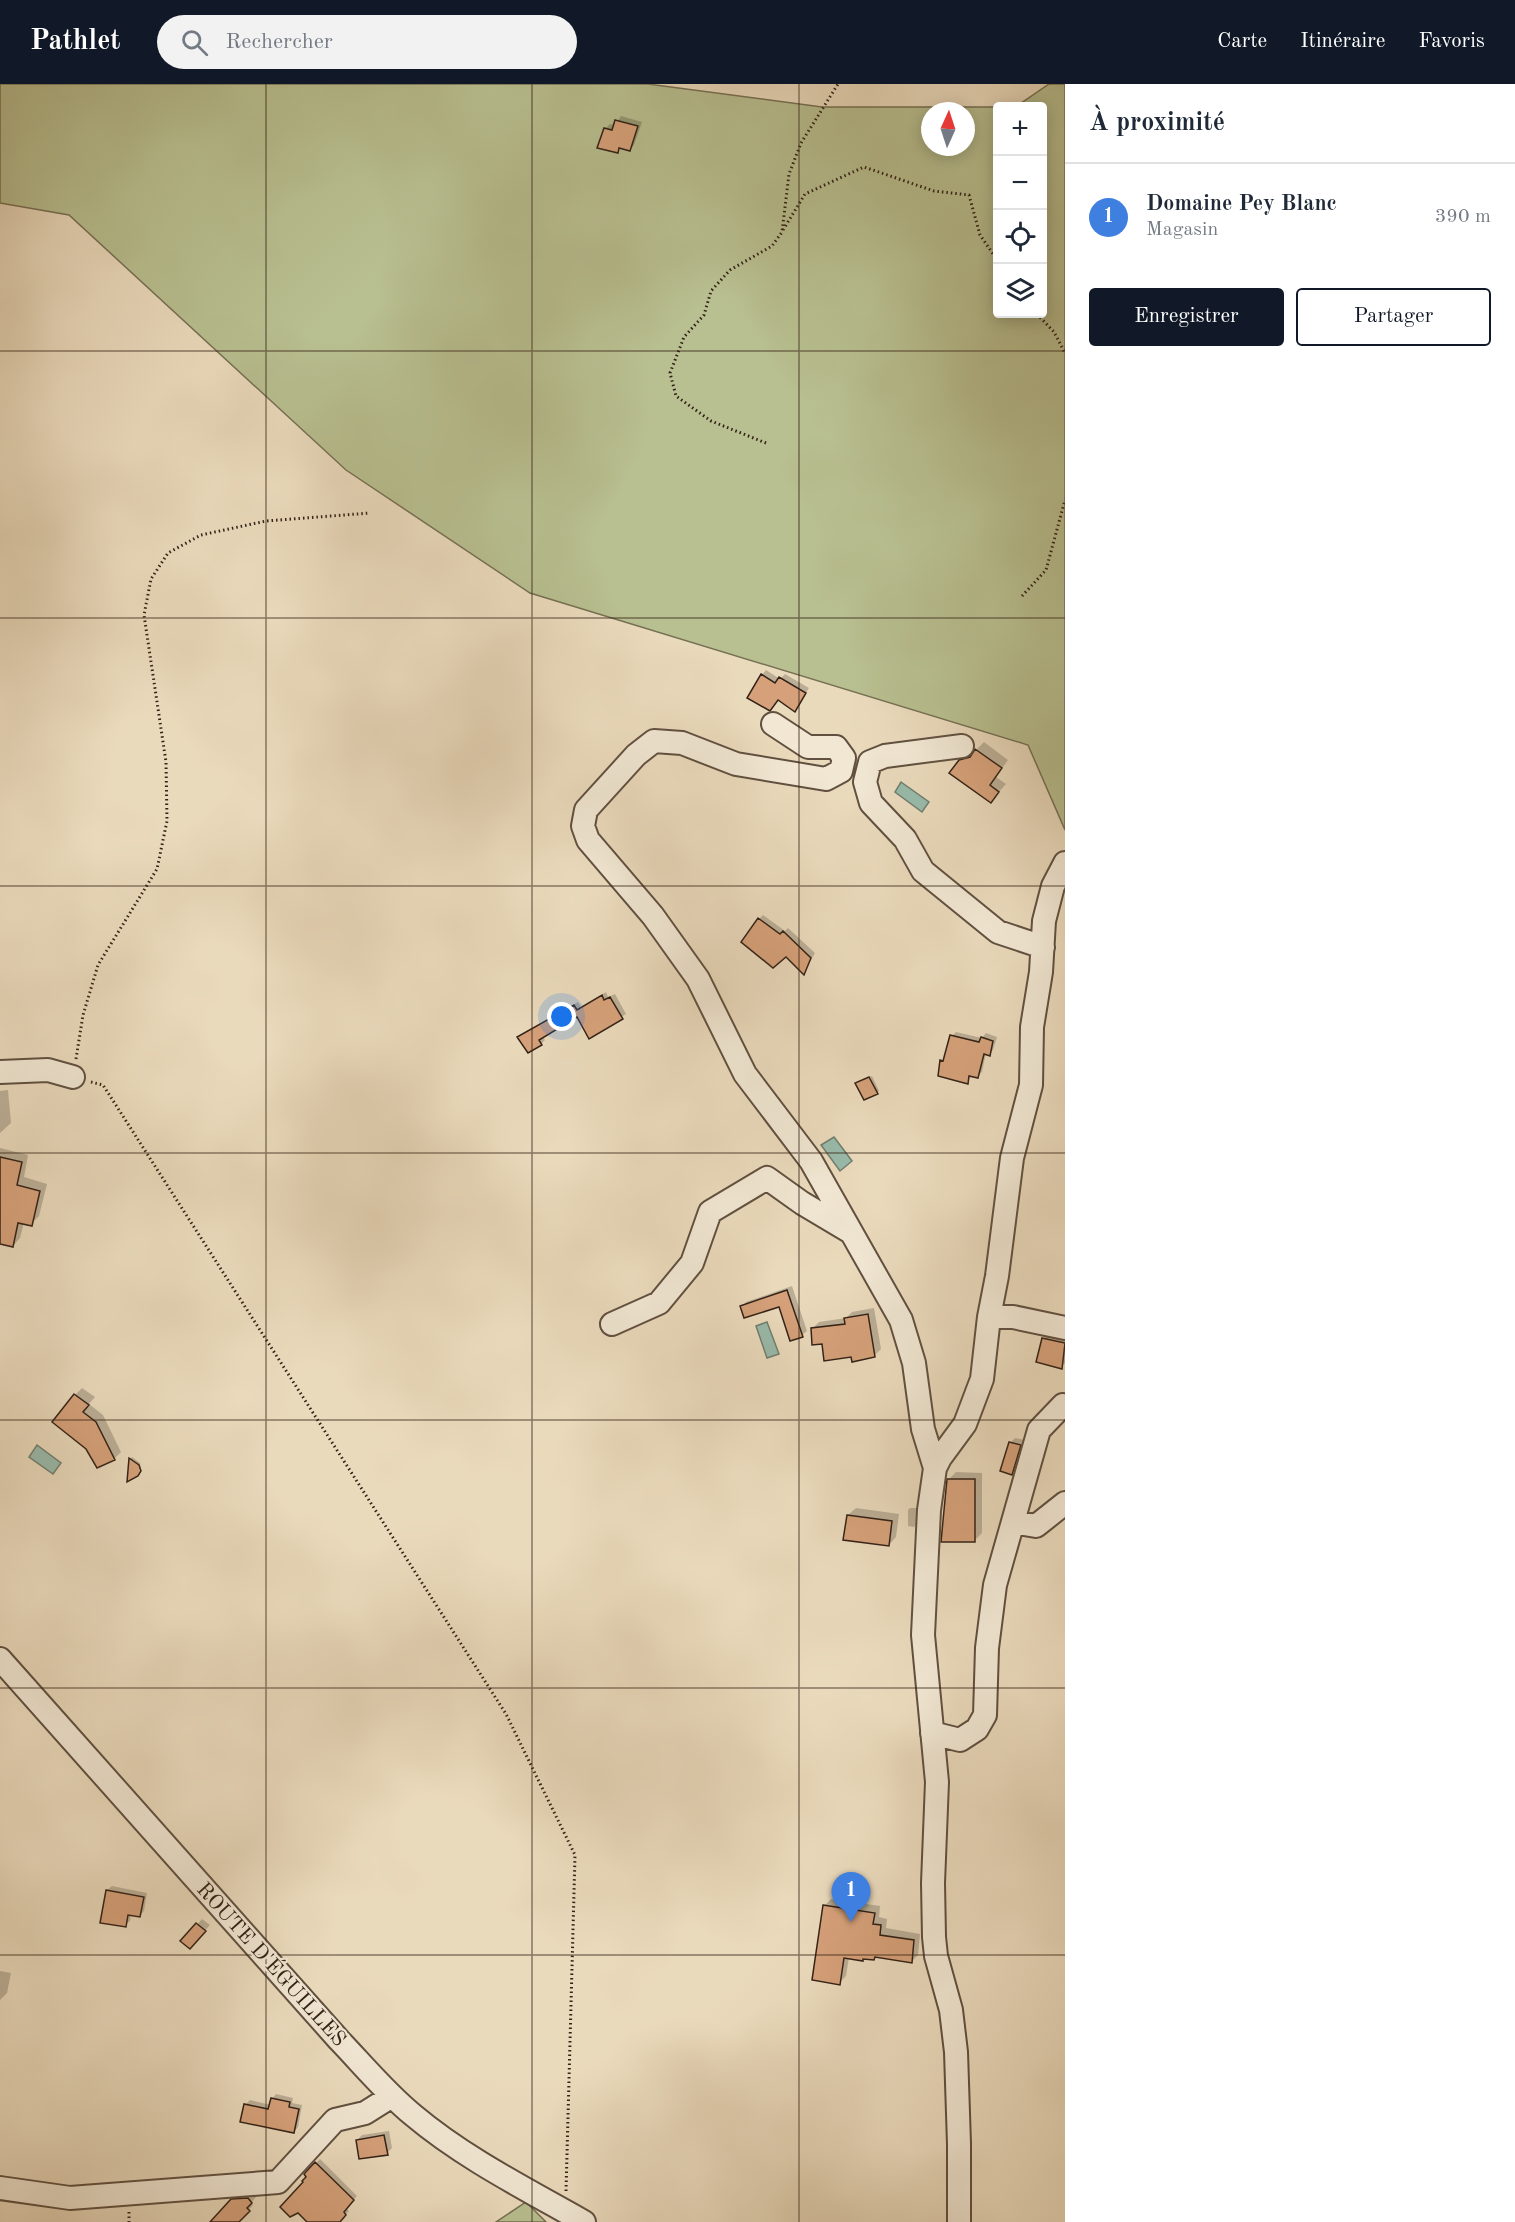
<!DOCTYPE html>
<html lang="fr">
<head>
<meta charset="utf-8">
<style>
  body { margin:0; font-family:"Old Standard TT",serif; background:#f2f2f3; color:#1f2937 }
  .controls { position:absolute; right:18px; top:18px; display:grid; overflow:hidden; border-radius:6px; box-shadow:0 3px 15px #0003 }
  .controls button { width:54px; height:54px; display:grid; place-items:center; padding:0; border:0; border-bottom:2px solid #e0e1e3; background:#fff; color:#1f2937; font:30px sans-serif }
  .compass { position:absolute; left:921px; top:18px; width:54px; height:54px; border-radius:50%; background:#fff; box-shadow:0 3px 15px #0003; rotate:3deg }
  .you { position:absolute; left:562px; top:933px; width:21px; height:21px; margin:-15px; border:4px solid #fff; border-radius:50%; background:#1a73e8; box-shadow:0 0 0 9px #1a73e833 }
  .badge { display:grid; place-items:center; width:39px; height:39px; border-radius:50%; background:#111827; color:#fff; font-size:20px; font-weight:700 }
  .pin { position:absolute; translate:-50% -50px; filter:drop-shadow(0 2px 3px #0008) }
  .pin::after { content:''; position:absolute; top:32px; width:21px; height:18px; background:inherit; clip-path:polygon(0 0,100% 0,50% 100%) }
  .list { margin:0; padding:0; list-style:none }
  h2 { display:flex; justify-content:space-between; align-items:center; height:78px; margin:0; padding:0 24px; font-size:26px }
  h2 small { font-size:20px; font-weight:400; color:#747a83 }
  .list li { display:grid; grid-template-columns:39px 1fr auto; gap:18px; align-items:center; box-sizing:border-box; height:108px; padding:0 24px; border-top:2px solid #e0e1e3 }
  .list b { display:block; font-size:22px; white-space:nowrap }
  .list p { margin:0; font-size:20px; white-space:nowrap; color:#747a83 }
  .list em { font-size:20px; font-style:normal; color:#747a83 }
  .actions { display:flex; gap:12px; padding:18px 24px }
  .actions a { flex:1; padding:14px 0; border:2px solid #111827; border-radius:6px; text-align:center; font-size:21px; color:#111827 }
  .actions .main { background:#111827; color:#fff }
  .icon { flex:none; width:33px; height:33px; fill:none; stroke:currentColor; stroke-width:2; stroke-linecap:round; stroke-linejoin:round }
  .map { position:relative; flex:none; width:1065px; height:2138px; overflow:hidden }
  header { display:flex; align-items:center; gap:36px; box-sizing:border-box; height:84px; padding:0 30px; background:#111827; color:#fff }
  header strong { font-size:28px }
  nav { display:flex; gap:33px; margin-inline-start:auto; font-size:21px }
  .search { width:420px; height:54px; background:#f2f2f3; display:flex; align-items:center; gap:15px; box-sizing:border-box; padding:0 21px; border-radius:33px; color:#747a83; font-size:22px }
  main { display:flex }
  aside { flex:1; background:#fff }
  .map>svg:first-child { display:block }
  .green { fill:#b8bf90; stroke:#767054; stroke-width:1.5; fill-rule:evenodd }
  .water { fill:#99bbab; stroke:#707e70; stroke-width:1.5 }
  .shadow { fill:#0003 }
  .building { fill:#d6a17a; stroke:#332217; stroke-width:1.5 }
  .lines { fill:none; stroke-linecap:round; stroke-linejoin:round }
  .minor-casing { stroke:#615040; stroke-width:26 }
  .path { stroke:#332217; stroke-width:3; stroke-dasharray:1.5 3; stroke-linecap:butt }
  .minor { stroke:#f1e7d3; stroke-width:22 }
  .grid { fill:none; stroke:#332217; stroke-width:1.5; stroke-opacity:0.55 }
  .labels { text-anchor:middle; stroke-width:4.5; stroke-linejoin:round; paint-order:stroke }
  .street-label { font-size:21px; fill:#332217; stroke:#f1e7d3 }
</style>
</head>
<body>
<header>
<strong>Pathlet</strong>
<div class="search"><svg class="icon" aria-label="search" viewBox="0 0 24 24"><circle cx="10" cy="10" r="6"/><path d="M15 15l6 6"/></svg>Rechercher</div>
<nav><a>Carte</a><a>Itinéraire</a><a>Favoris</a></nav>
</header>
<main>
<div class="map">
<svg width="1065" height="2138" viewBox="0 0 1065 2138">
  <rect width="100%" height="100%" fill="#eadabc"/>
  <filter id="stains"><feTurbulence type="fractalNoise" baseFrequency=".00333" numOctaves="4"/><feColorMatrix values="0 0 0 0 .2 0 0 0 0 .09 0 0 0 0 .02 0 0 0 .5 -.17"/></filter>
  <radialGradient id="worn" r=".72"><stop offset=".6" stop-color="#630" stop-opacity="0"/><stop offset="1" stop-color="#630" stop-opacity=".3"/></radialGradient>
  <path class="green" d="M0 0H648L822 23H997L998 230H1042V22H1017L1049 0H1065V746L1028 661 530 509 346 386 69 131 0 119ZM930 27H966V63H930Z
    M526 2118 546 2138H496Z"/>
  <path class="water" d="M901 698 929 718 922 728 895 708Z
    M834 1053 852 1077 840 1087 821 1061Z
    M767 1238 779 1270 767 1274 756 1242Z
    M37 1361 61 1379 53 1390 29 1373Z"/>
  <path class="shadow" d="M621 32 642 38 634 61 630 66 621 63 617 67 605 45 610 40 615 41Z
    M766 586 780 595 785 590 809 604 795 626 778 615 762 591Z
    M984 658 1008 676 996 693 1006 700 991 717 960 677 968 669 975 667Z
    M763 831 785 847 788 844 815 869 804 888 759 835Z
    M606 908 608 913 615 910 626 930 590 953 577 931 542 952 545 956 541 960 519 953 578 918 581 923Z
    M956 948 982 954 986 949 997 953 993 966 989 970 986 969 982 988 977 992 972 991 967 998 942 977 946 973 952 952Z
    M872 992 879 1007 877 1009 859 997Z
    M8 1006 11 1039 0 1049V1007Z
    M0 1064 28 1071 24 1093 47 1100 39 1132 31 1140 24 1138 20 1154 13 1162 0 1159Z
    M792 1202 807 1247 802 1251 791 1255 780 1221 742 1223 746 1218Z
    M874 1224 881 1265 874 1272 852 1271 823 1258 812 1245 819 1238 846 1234 852 1228Z
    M1048 1251 1065 1255V1279L1061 1283 1044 1254Z
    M82 1304 95 1313 89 1320 103 1331 121 1368 114 1375 98 1382 75 1311Z
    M1015 1354 1025 1356 1017 1384 1012 1389 1011 1358Z
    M132 1373 140 1379 141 1386 139 1389 130 1375Z
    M956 1388 982 1389V1449L975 1456 949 1395Z
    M856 1424 899 1430 896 1453 889 1461 848 1431Z
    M910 1424H917L916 1441 914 1443 908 1442V1426Z
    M112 1802 147 1809 144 1827 139 1832 131 1830 130 1837 125 1841 107 1806Z
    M831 1815 880 1822 879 1833 887 1835 886 1844 920 1850 918 1871 912 1877 877 1872 874 1875 849 1873 846 1892 839 1899 824 1822Z
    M202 1835 210 1841 190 1863 183 1857Z
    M0 1887 11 1889 7 1909 0 1916Z
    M276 2010 293 2014 292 2019 302 2021 298 2043 294 2048 245 2021 250 2016 271 2021 272 2015Z
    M389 2047 392 2064 387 2069 357 2056 362 2051Z
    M320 2075 357 2112 346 2124 349 2127 338 2138H310L308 2093 306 2090Z
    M253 2110 256 2113 251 2119 253 2121 238 2138H223L217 2133 238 2111Z"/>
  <path class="building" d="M615 36 638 42 630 67 619 64 618 69 597 64 604 44 612 46Z
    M761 590 775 599 779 593 806 609 795 628 778 616 770 627 747 614Z
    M975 665 1002 684 990 701 999 708 991 719 949 689 959 676 970 673Z
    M758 834 780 850 783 847 811 874 804 891 786 873 773 884 741 858Z
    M602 911 604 916 610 913 623 935 589 955 577 933 539 956 542 961 528 969 517 953 574 921 577 926Z
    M950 951 979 958 981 953 993 957 990 972 984 970 978 994 969 992 968 1000 938 992 940 976 943 977Z
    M869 993 878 1010 864 1016 855 999Z
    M0 1073 22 1078 17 1101 40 1107 32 1142 18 1139 13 1163 0 1160Z
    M787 1206 803 1253 790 1257 779 1223 744 1234 740 1222Z
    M868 1230 875 1273 852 1278 851 1273 824 1277 822 1260 812 1261 811 1244 845 1240 844 1234Z
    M1042 1254 1065 1259 1062 1285 1036 1278Z
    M74 1310 89 1321 83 1328 96 1338 115 1376 97 1384 86 1365 52 1338Z
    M1009 1358 1021 1361 1012 1391 1000 1387Z
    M129 1374 139 1381 141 1387 138 1392 127 1398Z
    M947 1395H975V1458H941Z
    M847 1431 892 1437 889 1462 843 1456Z
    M106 1806 144 1813 140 1833 128 1831 126 1843 100 1839Z
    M823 1821 875 1829 873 1840 881 1841 880 1851 914 1856 912 1879 875 1873 874 1876 863 1875V1877L844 1874 840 1901 812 1896Z
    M196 1839 206 1847 190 1865 180 1857Z
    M271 2014 290 2018 289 2023 299 2025 294 2049 240 2038 244 2020 268 2025Z
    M384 2051 388 2071 359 2075 356 2056Z
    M315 2078 354 2116 344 2128 346 2131 340 2138H307L298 2129 290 2133 280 2123 303 2098 302 2097 306 2093 304 2090Z
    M248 2114 252 2119 247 2124 250 2127 239 2138H210L231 2115Z"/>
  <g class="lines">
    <g class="minor-casing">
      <path id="minor" d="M773 640 808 663H836L844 674 841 687 826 695 736 680 682 659 654 657 636 671 586 726 583 742 588 756 653 832 698 895 745 990 811 1077 901 1236 914 1279 923 1345 935 1384
        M962 662 885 672 870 678 865 698 871 719 905 755 923 787 998 848 1043 863
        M0 988 48 986 73 993
        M989 1233H1013L1065 1244
        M612 1240 659 1219 692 1179 710 1128 767 1094 802 1119 849 1147
        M1013 1438 1036 1442 1065 1419
        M0 1575 339 1956C363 1981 386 2009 413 2031 464 2074 526 2105 584 2138
        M932 1649 960 1656 977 1645 985 1631 987 1564 995 1501 1039 1346 1063 1321
        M0 2104 70 2114 278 2098 335 2036 365 2029 392 2012
        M959 2138V2060L956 1968 951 1926 936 1872 934 1853 933 1799 937 1698 923 1551 929 1426 935 1384 940 1374 965 1340 982 1295 989 1233 997 1192 1012 1074 1031 1001 1032 943 1041 888 1044 837 1053 802 1065 779"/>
    </g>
    <path class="path" d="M783 146 805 110 864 83 934 107 969 111 980 151 998 177
      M1037 230 1054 248 1065 269
      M766 359 711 337 676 312 670 289 684 253 704 231 711 207 730 186 772 162 782 148 789 90 801 59 838 0
      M1022 512 1046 486 1065 416
      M76 975 83 931 98 881 157 785 167 737 166 678 144 531 151 495 168 469 201 451 266 437 370 429
      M91 998 103 1001 506 1630 575 1771 566 2108
      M129 2128V2138"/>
    <use href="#minor" class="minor"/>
  </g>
  <path class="grid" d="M266 0V2138M532 0V2138M799 0V2138M0 267H1065M0 534H1065M0 802H1065M0 1069H1065M0 1336H1065M0 1604H1065M0 1871H1065"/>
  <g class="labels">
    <g class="street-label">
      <text transform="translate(272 1880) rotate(48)" y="7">ROUTE D'ÉGUILLES</text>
    </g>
  </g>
  <rect width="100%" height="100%" filter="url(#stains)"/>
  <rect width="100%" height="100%" fill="url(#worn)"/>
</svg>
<div class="controls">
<button>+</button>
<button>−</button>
<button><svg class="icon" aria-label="locate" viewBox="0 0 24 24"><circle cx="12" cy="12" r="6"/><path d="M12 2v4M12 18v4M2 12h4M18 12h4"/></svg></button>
<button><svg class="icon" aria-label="layers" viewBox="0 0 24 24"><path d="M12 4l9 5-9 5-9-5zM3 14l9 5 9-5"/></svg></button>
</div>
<svg class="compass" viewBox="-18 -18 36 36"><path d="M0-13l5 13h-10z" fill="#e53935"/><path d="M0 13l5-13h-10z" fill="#747a83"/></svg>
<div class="you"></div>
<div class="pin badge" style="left:851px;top:1838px;background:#3f7fe0">1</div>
</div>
<aside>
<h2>À proximité<small></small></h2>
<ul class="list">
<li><span class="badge" style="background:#3f7fe0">1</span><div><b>Domaine Pey Blanc</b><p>Magasin</p></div><em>390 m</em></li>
</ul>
<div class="actions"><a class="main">Enregistrer</a><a>Partager</a></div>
</aside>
</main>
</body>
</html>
